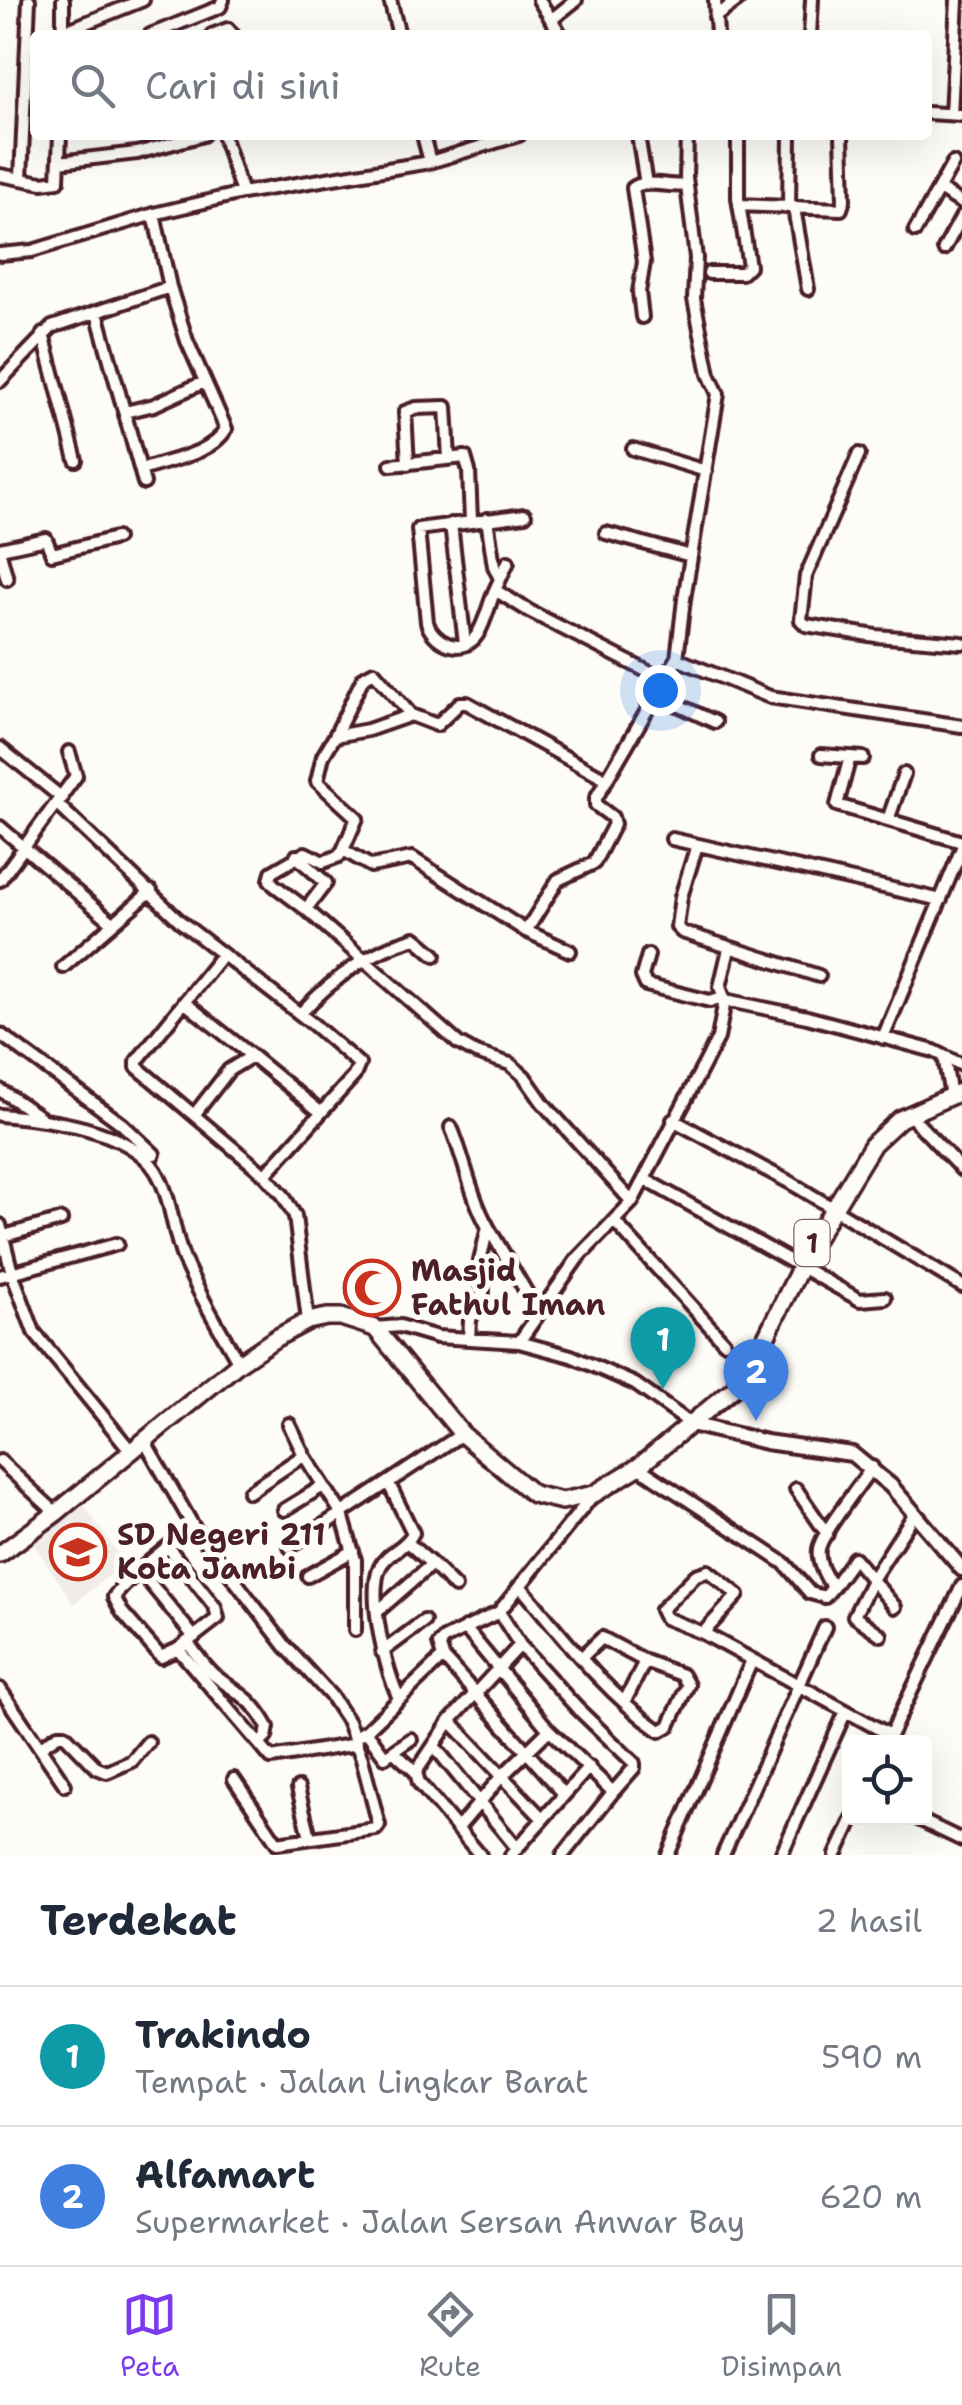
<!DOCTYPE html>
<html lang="id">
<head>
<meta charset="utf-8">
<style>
  body { margin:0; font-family:"Shantell Sans",sans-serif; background:#f2f2f3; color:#1f2937 }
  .controls { position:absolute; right:30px; bottom:30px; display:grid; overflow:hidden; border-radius:10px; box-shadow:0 10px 40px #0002 }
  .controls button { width:90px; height:90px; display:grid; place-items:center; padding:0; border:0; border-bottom:2px solid #e0e1e3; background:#fff; color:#1f2937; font:50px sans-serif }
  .you { position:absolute; left:660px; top:690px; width:35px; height:35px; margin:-25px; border:8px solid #fff; border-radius:50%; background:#1a73e8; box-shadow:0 0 0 15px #1a73e833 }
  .badge { display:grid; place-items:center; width:65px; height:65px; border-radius:50%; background:#7c3aed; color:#fff; font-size:32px; font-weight:700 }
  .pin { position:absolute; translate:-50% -82px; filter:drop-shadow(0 2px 5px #0008) }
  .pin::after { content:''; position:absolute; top:52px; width:35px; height:30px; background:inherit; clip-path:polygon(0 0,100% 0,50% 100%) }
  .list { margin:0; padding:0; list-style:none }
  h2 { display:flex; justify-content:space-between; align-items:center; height:130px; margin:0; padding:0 40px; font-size:42px }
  h2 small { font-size:32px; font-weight:400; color:#747a83 }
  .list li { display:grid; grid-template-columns:65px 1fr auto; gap:30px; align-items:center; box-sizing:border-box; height:140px; padding:0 40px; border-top:2px solid #e0e1e3 }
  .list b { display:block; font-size:38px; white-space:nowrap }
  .list p { margin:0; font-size:32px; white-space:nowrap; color:#747a83 }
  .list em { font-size:32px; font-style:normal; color:#747a83 }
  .icon { flex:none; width:55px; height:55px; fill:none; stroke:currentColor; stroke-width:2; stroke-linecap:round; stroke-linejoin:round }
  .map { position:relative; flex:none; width:962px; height:1855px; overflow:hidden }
  .search { position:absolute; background:#fff; box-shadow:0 10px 40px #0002; left:30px; right:30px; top:30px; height:110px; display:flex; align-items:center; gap:25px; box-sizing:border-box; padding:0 35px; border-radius:10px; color:#747a83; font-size:38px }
  .sheet { height:410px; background:#fff }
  nav { display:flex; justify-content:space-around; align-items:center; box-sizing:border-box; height:140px; border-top:2px solid #e0e1e3; background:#fff; font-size:28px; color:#747a83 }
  nav a { display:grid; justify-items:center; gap:5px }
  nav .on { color:#7c3aed }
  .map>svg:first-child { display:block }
  .built { fill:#f0ece8 }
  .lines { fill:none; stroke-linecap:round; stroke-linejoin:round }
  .minor-casing { stroke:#4a1f2b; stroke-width:18 }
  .major-casing { stroke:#4a1f2b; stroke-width:20 }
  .highway-casing { stroke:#4a1f2b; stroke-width:22 }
  .minor { stroke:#fdfcf7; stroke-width:10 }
  .major { stroke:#fdfcf7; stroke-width:12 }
  .highway { stroke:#fdfcf7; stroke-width:15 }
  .labels { text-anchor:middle; stroke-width:10; stroke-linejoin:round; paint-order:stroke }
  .shield { fill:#fdfcf7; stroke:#806168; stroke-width:2.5 }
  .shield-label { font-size:28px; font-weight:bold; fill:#4a1f2b }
  .poi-label { font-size:30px; font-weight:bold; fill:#4a1f2b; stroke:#fdfcf7; text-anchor:start }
</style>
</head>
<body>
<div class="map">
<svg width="962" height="1855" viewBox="0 0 962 1855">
  <rect width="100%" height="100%" fill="#fdfcf7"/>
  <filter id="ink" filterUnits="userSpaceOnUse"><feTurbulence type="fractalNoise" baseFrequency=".01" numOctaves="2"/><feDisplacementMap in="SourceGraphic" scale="20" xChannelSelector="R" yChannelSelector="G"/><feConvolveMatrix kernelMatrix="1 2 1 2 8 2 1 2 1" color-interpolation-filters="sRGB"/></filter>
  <g filter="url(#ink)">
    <path class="built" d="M81 1501 124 1563 74 1604 32 1542Z"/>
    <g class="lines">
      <g class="minor-casing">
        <path id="minor" d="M63 0V34
          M390 0 399 35
          M539 0 561 35
          M715 0 717 35
          M715 17 738 0
          M551 20 576 0
          M63 32 143 0
          M150 35 220 7 223 0
          M212 35 228 29 233 35
          M810 35 812 0
          M927 113 962 115
          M951 114 957 0
          M223 135 242 193
          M423 135 430 162
          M638 135 646 184
          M687 135 686 178 696 258 694 299 709 374 718 394 684 599 677 659 770 697 962 726
          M59 162 137 153 203 135
          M0 175 42 183 58 181 60 135
          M21 178 29 0
          M939 189 962 203
          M739 205 841 209 844 200 842 135
          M789 207 790 135
          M794 208 808 289
          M915 231 953 163
          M944 249 962 216
          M0 254 32 251 154 214 242 193 430 162 519 135
          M709 273H742L749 266 738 198V135
          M97 313 144 483
          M642 317 639 292 644 262 633 188C645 178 670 188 687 185
          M43 334 76 460
          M0 381 52 327 170 287
          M125 412 154 405 204 382
          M633 449 706 471
          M859 454 806 576 801 620 806 625 876 636 962 643
          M408 464 405 412 416 408 446 407 449 458
          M391 465 465 457 469 471 471 521
          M142 470C168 460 211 455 226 429L187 341 170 287 154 214
          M487 519 494 566 500 579
          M451 524 465 644
          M606 533 691 556
          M0 549 46 539 52 554 116 538
          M0 553 7 579
          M508 562 495 590 529 611 664 680
          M495 590C489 604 485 623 477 635 462 657 432 642 427 622L418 529 525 515
          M656 695 715 722
          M335 736 363 678 374 672 411 715
          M0 748 62 798
          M821 755 863 758
          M850 757 837 805 888 820
          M904 774 888 820 962 842
          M57 804 181 922 314 1025 359 1064 354 1076 265 1175
          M0 827 113 923
          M672 839 941 900
          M697 845 681 897 677 927 682 932 819 976
          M343 850 357 818 317 781 323 756 335 736 368 730 411 715 437 725 460 703H467L607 780
          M296 856 326 883 306 909
          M0 880 76 776 69 752
          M526 931 558 880 594 863 614 824 612 817 596 805V798L677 659
          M570 951 526 931 412 858 371 866 343 850 339 856 323 862 305 853 272 872 270 880 274 885 306 909 458 1043 476 1053 510 1064 524 1076 543 1103 632 1202
          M222 955 137 1061V1067L265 1175 283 1195 295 1216 308 1321
          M648 955 642 976 646 985 710 1001 723 997
          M63 967 151 891
          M725 1000 807 1017 934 1051 962 1065
          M184 1002 252 1056
          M300 1014C331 980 370 951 415 938L435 955
          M0 1034 122 1124 154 1154
          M883 1038 962 848
          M944 1056 951 1096
          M0 1090 40 1117
          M909 1114 962 1170
          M0 1115C46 1119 129 1128 156 1171 172 1198 172 1231 184 1260 199 1295 220 1329 239 1363
          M194 1115 229 1070 252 1056 319 1111
          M673 1120 791 1183 962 1286
          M451 1127C465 1160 470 1195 488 1227L480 1261 483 1292 470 1320 469 1339
          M644 1179 860 1300 885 1298
          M615 1222 724 1342
          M0 1225 12 1273 34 1332 131 1451
          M488 1227 538 1312
          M4 1236 61 1220
          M0 1276 117 1244
          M375 1328 400 1326 437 1337 519 1342 571 1356 635 1384 691 1424
          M519 1342 577 1259 632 1202 718 1038 725 1000 720 987 729 949
          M289 1424 304 1455 342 1514 355 1560V1630
          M144 1440 193 1526 286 1647 331 1696 348 1722 362 1759 379 1825 376 1829 277 1843 234 1779
          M0 1461 56 1513
          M638 1467 784 1563 810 1593 825 1597 833 1587
          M872 1467C860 1485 822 1532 819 1549 817 1562 825 1577 833 1587L854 1558 895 1607
          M389 1484 413 1533C406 1548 387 1552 380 1567 367 1595 386 1672 399 1698
          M796 1489 827 1534
          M249 1492 304 1455
          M593 1495 499 1612 520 1645 577 1708 634 1763V1768L613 1792
          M284 1510 323 1486
          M168 1547 215 1607 218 1618 178 1649 161 1657 122 1612 114 1597C135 1570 168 1548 193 1526
          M290 1547 462 1434
          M432 1564 455 1587
          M141 1572 194 1637
          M308 1576 353 1551
          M521 1587C563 1637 606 1694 660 1731L669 1726 688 1685 682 1675 645 1661 602 1638 581 1658
          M378 1611 432 1564 408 1543
          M465 1628 549 1730 613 1792 563 1855
          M703 1633 738 1595 708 1571 696 1575 661 1610 665 1618 703 1633 890 1735
          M881 1635 854 1616 873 1578 915 1513
          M187 1642C196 1653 204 1666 214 1675 239 1695 251 1696 268 1727L266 1737 259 1744
          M178 1649 271 1758 357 1744
          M382 1652 424 1621
          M443 1657 564 1794
          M0 1689 65 1785
          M625 1701 645 1661
          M450 1721 542 1818
          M366 1731 385 1757 411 1739
          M355 1737 366 1731 443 1657 439 1644 444 1639 499 1612
          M887 1742 962 1586
          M42 1746 58 1735H65L97 1768 107 1772 132 1761 148 1742
          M434 1746 516 1847
          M394 1752 416 1772 419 1783 480 1855
          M416 1772 450 1721 520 1645
          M298 1788 310 1837
          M916 1818 962 1840
          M457 1829 501 1777 549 1730
          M511 1855 589 1767
          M668 1855 752 1660
          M723 1855 825 1627
          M781 1855 846 1711
          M836 1855 853 1818"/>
      </g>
      <g class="major-casing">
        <path id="major" d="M691 1424 766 1442 852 1454 891 1486 962 1569"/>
      </g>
      <g class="highway-casing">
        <path id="highway" d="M0 1554 56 1513 239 1363 276 1338 308 1321 327 1317H341L375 1328 462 1434 533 1494 562 1501 594 1494 638 1467 733 1389 753 1363 812 1244 873 1144 900 1119 962 1091"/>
      </g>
      <use href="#minor" class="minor"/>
      <use href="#major" class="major"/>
      <use href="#highway" class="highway"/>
    </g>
  </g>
  <defs>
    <g id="mosque-ring" transform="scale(2.875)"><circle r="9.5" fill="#fdfcf7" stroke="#c8321e" stroke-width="1.5"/><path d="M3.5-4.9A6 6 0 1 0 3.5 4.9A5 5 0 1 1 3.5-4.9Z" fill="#c8321e"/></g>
    <g id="school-ring" transform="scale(2.875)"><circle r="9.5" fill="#fdfcf7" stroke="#c8321e" stroke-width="1.5"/><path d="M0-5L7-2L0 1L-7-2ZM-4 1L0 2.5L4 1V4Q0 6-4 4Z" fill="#c8321e"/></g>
  </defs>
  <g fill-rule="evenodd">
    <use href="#mosque-ring" x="372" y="1288"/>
    <use href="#school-ring" x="78" y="1552"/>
  </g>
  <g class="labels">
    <rect class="shield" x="794.5" y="1220" width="35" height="46" rx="8"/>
    <g class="shield-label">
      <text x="812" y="1253">1</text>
    </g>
    <g class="poi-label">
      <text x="411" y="1281">Masjid<tspan x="411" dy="34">Fathul Iman</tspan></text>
      <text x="117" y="1545">SD Negeri 211<tspan x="117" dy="34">Kota Jambi</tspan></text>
    </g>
  </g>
</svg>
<div class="controls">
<button><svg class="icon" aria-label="locate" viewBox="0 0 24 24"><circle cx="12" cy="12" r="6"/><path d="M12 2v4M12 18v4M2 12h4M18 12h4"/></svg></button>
</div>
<div class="you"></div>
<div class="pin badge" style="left:663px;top:1389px;background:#0f9aa8">1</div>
<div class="pin badge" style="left:756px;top:1421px;background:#3f7fe0">2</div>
<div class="search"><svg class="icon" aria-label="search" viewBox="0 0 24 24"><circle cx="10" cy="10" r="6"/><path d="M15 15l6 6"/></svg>Cari di sini</div>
</div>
<section class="sheet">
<h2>Terdekat<small>2 hasil</small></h2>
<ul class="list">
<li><span class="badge" style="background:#0f9aa8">1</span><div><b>Trakindo</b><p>Tempat · Jalan Lingkar Barat</p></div><em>590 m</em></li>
<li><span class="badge" style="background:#3f7fe0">2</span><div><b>Alfamart</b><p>Supermarket · Jalan Sersan Anwar Bay</p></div><em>620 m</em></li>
</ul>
</section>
<nav>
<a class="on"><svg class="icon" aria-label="map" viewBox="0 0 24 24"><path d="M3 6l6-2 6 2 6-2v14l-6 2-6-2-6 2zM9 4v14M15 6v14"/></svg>Peta</a>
<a><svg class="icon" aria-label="directions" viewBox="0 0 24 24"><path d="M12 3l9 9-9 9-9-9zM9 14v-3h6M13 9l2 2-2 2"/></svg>Rute</a>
<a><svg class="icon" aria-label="saved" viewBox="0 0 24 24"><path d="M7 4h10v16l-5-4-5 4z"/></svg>Disimpan</a>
</nav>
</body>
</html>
